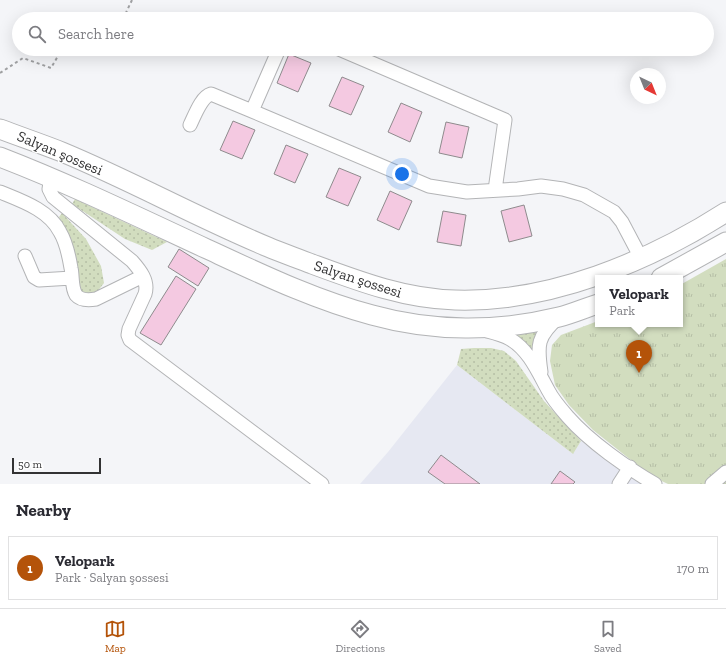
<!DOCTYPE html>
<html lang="en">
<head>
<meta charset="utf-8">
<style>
  body { margin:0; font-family:"Zilla Slab",serif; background:#f2f2f3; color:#2b2b33 }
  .compass { position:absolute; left:630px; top:68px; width:36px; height:36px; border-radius:50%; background:#fff; box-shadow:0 4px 16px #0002; rotate:137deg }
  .scale { position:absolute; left:12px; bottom:10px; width:89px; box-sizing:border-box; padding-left:4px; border:2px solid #323233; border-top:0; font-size:11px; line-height:14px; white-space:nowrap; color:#323233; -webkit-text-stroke:3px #fff; paint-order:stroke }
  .you { position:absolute; left:402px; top:174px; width:14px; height:14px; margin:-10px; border:3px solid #fff; border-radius:50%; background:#1a73e8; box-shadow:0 0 0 6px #1a73e833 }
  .badge { display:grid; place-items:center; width:26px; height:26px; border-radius:50%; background:#b45309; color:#fff; font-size:13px; font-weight:700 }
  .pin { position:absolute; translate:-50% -33px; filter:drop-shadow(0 1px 2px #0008) }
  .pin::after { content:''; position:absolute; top:21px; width:14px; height:12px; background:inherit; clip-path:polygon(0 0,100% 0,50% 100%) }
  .popup { position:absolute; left:595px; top:275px; width:88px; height:52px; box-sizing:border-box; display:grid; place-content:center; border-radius:0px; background:#fff; filter:drop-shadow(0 1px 3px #0005); font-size:13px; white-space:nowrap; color:#7c7c81 }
  .popup b { font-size:15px; color:#2b2b33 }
  .popup::after { content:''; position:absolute; left:50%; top:100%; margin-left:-8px; border:8px solid transparent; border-top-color:#fff }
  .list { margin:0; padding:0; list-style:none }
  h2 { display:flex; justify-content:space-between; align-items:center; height:52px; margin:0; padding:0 16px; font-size:17px }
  h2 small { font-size:13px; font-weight:400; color:#7c7c81 }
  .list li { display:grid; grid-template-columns:26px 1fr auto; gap:12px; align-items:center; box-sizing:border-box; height:64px; margin:0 8px 8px; padding:0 8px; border:1px solid #e1e1e2; border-radius:0px }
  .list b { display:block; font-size:15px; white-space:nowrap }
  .list p { margin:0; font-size:13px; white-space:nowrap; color:#7c7c81 }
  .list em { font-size:13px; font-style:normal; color:#7c7c81 }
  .icon { flex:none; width:22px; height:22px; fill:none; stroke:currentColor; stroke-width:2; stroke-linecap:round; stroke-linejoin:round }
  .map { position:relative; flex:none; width:726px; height:484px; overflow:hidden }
  .search { position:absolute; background:#fff; box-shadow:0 4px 16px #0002; left:12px; right:12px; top:12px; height:44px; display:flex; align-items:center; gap:10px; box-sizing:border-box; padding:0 14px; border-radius:22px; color:#7c7c81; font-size:15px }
  .sheet { height:124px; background:#fff }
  nav { display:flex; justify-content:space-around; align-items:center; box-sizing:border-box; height:56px; border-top:1px solid #e1e1e2; background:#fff; font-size:11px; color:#7c7c81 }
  nav a { display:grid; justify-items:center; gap:2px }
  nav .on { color:#b45309 }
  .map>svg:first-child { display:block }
  .built { fill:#e6e8f2 }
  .grass { fill:url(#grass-dots) }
  .park { fill:url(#park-tufts) }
  .building { fill:#f4c9e1; stroke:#8e8b8d }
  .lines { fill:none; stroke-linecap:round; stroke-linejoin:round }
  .minor-casing { stroke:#b3b4b6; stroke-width:15 }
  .highway-casing { stroke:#b3b4b6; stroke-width:21 }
  .path { stroke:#9fa0a2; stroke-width:2; stroke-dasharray:3 3; stroke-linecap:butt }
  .minor { stroke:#fff; stroke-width:13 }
  .highway { stroke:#fff; stroke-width:19 }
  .labels { text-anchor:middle; stroke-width:3; stroke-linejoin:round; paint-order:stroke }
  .street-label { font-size:15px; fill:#323233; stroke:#fff }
</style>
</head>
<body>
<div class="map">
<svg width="726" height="484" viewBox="0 0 726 484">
  <defs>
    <pattern id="grass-dots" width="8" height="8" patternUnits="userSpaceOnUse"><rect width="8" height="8" fill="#d2ddbf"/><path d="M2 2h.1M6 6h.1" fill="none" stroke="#b5bea5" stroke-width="1.8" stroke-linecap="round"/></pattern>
    <pattern id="park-tufts" width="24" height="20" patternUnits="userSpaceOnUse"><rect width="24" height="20" fill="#d2ddbf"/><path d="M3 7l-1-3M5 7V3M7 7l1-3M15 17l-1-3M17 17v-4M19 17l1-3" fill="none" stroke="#b5bea5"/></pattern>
  </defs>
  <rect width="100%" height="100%" fill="#f4f5f8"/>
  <path class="built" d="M457 365 573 454 581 441 642 484H360L388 452Z"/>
  <path class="grass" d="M75 199 167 242 152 250 125 239 72 204Z
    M62 213 86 239 101 266 104 283 97 292 88 296 80 290C78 263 71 241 59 217Z
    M537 330 533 355 516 334Z
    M474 348H491L504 351 516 361 544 401 581 441 573 454 457 365 461 349Z"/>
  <path class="park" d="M726 259V484H668L651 476 593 430 569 405 555 385 550 361 552 345 561 335 598 321V324H680V285Z"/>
  <path class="building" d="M289 54 311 63 298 92 277 83Z
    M342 77 364 86 351 115 329 106Z
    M401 103 422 112 410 142 388 132Z
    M233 121 255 130 242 159 220 150Z
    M446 122 469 127 462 158 439 153Z
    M286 145 308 154 295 183 274 174Z
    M339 168 361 177 348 206 326 197Z
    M390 191 412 201 399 230 377 220Z
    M524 205 532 236 509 242 501 211Z
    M443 211 466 215 461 246 437 242Z
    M179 249 209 268 198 286 168 267Z
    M176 276 196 289 161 345 140 333Z
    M441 455 480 484H445L428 472Z
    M560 471 575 482 573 484H551Z"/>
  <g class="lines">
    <g class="minor-casing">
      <path id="minor" d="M279 49 252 111 429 186 467 192 518 189 541 186 563 189 584 195 614 212 622 222 641 258
        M339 49 505 120 495 190
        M190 125C195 115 201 97 211 94L252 111
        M51 177 49 189 53 197 132 261C140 270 149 281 145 294L129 329 128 335 130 340 322 484
        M0 192C22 201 49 210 60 232 66 242 69 256 71 268 73 276 71 287 76 295 81 301 90 300 96 299L143 276
        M25 256 34 277 39 280 72 278
        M487 331C495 333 503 335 510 339 529 350 538 372 548 390 553 400 561 409 568 417 589 441 627 468 655 484
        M541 372C537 345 537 336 559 317
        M619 484 630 467
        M712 484 726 472"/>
    </g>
    <g class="highway-casing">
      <path id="highway" d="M0 129C21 137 42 144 62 152 132 181 198 218 268 247 282 253 297 258 312 264 358 281 405 299 455 300 549 303 648 262 726 212
        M0 157C70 184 138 217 207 249 261 274 315 300 372 315 433 332 498 332 559 317 572 314 585 308 598 304
        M661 278 726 242"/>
    </g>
    <path class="path" d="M123 19 132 0
      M0 73 23 58 51 68 62 49"/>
    <use href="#minor" class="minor"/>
    <use href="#highway" class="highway"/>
  </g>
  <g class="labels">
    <g class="street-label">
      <text transform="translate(60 153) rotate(23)" y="5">Salyan şossesi</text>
      <text transform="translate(358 279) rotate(18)" y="5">Salyan şossesi</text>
    </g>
  </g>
</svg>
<svg class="compass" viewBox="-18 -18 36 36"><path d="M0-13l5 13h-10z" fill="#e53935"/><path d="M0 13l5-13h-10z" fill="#7c7c81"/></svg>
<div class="scale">50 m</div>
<div class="you"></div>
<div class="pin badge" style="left:639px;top:373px">1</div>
<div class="popup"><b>Velopark</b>Park</div>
<div class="search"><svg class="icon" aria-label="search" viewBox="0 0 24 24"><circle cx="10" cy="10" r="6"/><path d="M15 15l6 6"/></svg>Search here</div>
</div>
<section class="sheet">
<h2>Nearby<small></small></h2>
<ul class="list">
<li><span class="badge">1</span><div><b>Velopark</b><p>Park · Salyan şossesi</p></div><em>170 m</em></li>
</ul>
</section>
<nav>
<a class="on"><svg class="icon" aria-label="map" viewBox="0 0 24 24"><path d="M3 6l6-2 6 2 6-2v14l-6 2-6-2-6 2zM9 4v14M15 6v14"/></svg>Map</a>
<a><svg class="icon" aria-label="directions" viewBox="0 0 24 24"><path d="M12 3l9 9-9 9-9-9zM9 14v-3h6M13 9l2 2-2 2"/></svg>Directions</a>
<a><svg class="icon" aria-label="saved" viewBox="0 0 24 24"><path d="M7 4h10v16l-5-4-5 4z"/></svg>Saved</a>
</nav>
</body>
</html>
